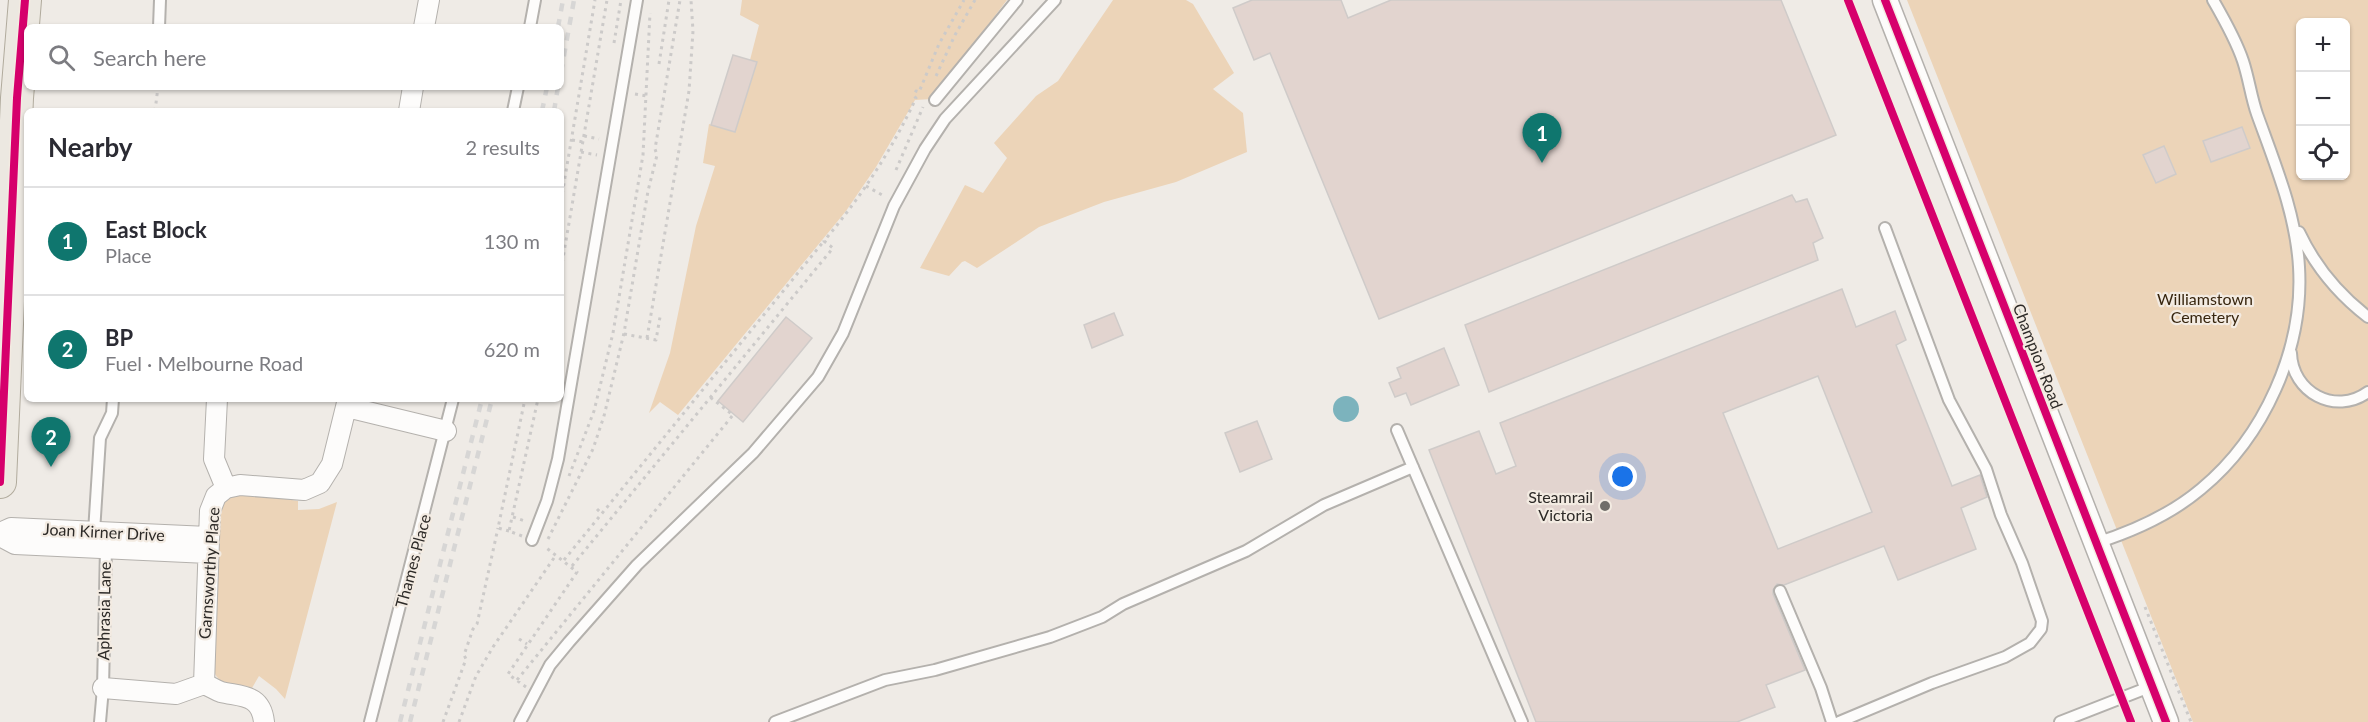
<!DOCTYPE html>
<html lang="en">
<head>
<meta charset="utf-8">
<style>
  body { margin:0; font-family:Lato,sans-serif; background:#f2f2f3; color:#2b2b33 }
  .controls { position:absolute; right:18px; top:18px; display:grid; overflow:hidden; border-radius:9px; box-shadow:0 2px 4px #0004 }
  .controls button { width:54px; height:54px; display:grid; place-items:center; padding:0; border:0; border-bottom:2px solid #e1e1e2; background:#fff; color:#2b2b33; font:30px sans-serif }
  .you { position:absolute; left:1623px; top:477px; width:21px; height:21px; margin:-15px; border:4px solid #fff; border-radius:50%; background:#1a73e8; box-shadow:0 0 0 9px #1a73e833 }
  .badge { display:grid; place-items:center; width:39px; height:39px; border-radius:50%; background:#0f766e; color:#fff; font-size:20px; font-weight:700 }
  .pin { position:absolute; translate:-50% -50px; filter:drop-shadow(0 2px 3px #0008) }
  .pin::after { content:''; position:absolute; top:32px; width:21px; height:18px; background:inherit; clip-path:polygon(0 0,100% 0,50% 100%) }
  .list { margin:0; padding:0; list-style:none }
  h2 { display:flex; justify-content:space-between; align-items:center; height:78px; margin:0; padding:0 24px; font-size:26px }
  h2 small { font-size:20px; font-weight:400; color:#7c7c81 }
  .list li { display:grid; grid-template-columns:39px 1fr auto; gap:18px; align-items:center; box-sizing:border-box; height:108px; padding:0 24px; border-top:2px solid #e1e1e2 }
  .list b { display:block; font-size:22px; white-space:nowrap }
  .list p { margin:0; font-size:20px; white-space:nowrap; color:#7c7c81 }
  .list em { font-size:20px; font-style:normal; color:#7c7c81 }
  .icon { flex:none; width:33px; height:33px; fill:none; stroke:currentColor; stroke-width:2; stroke-linecap:round; stroke-linejoin:round }
  .map { position:relative; flex:none; width:2368px; height:722px; overflow:hidden }
  .search { position:absolute; background:#fff; box-shadow:0 2px 4px #0004; left:24px; top:24px; width:540px; height:66px; display:flex; align-items:center; gap:15px; box-sizing:border-box; padding:0 21px; border-radius:9px; color:#7c7c81; font-size:22px }
  .panel { position:absolute; background:#fff; box-shadow:0 2px 4px #0004; left:24px; top:108px; width:540px; height:294px; border-radius:9px }
  .map>svg:first-child { display:block }
  .green { fill:#ecd4b8; fill-rule:evenodd }
  .water { fill:#7cb3bd }
  .building { fill:#e2d4cf; stroke:#cfcbc9; stroke-width:1.5; fill-rule:evenodd }
  .lines { fill:none; stroke-linecap:round; stroke-linejoin:round }
  .service-casing { stroke:#b4b1ad; stroke-width:14 }
  .minor-casing { stroke:#b4b1ad; stroke-width:22 }
  .tertiary-casing { stroke:#b4b1ad; stroke-width:27 }
  .primary-casing { stroke:#b1ab9d; stroke-width:34 }
  .path { stroke:#cccac9; stroke-width:3; stroke-dasharray:3 4.5; stroke-linecap:butt }
  .service { stroke:#fdfcfb; stroke-width:10 }
  .minor { stroke:#fdfcfb; stroke-width:20 }
  .tertiary { stroke:#fdfcfb; stroke-width:24 }
  .primary { stroke:#ece8e1; stroke-width:32 }
  .rail { stroke:#d7d6d5; stroke-width:4.5; stroke-dasharray:8 8; stroke-linecap:butt }
  .cycleway-casing { stroke:#f3ebe2; stroke-width:11 }
  .cycleway { stroke:#d6006c; stroke-width:8 }
  .poi-dot { fill:#716e6a; stroke:#f3ebe2; stroke-width:2 }
  .labels { text-anchor:middle; stroke-width:4.5; stroke-linejoin:round; paint-order:stroke }
  .park-label { font-size:16px; fill:#37250e; stroke:#f3ebe2 }
  .street-label { font-size:16px; fill:#2d2a27; stroke:#f3ebe2 }
  .poi-label { font-size:16px; fill:#2d2a27; stroke:#f3ebe2; text-anchor:end }
</style>
</head>
<body>
<div class="map">
<svg width="2368" height="722" viewBox="0 0 2368 722">
  <rect width="100%" height="100%" fill="#efebe6"/>
  <path class="green" d="M742 0H1007L932 99 915 100 876 167 846 211 678 415 660 402 649 413 670 353 696 226 715 166 703 163 709 124 735 131 756 63 750 60 759 25 740 15Z
    M1113 0H1186L1193 4 1234 73 1213 89 1243 113 1247 152 1176 182 1104 202 1039 227 977 268 965 261 962 262 949 276 920 268 965 185 983 193 1007 158 994 143 1036 96 1058 81Z
    M1907 0H2368V722H2193ZM2300 22H2346V176H2300Z
    M236 495 267 496 298 501V510L319 509 337 502 285 699 276 689 259 676 252 688C236 681 222 691 213 670L220 519 224 502Z"/>
  <path class="water" d="M1333 409a13 13 0 1 1 26 0a13 13 0 1 1-26 0Z"/>
  <path class="building" d="M1252 0H1341L1348 18 1391 0H1781L1836 135 1379 319 1270 53 1254 60 1233 8Z
    M733 55 757 62 735 132 711 125Z
    M2242 127 2250 148 2211 162 2203 141Z
    M2164 146 2176 174 2156 183 2143 155Z
    M1792 195 1796 202 1807 199 1823 238 1813 243 1818 260 1489 392 1465 325Z
    M1842 289 1856 327 1895 311 1906 340 1896 345 1952 486 1980 475 1987 497 1961 508 1976 549 1898 580 1884 546 1784 585 1777 584 1773 590V594L1805 670 1766 685 1775 707 1737 722H1536L1429 450 1479 431 1496 474 1516 466 1500 423ZM1818 376 1872 512 1778 549 1723 413Z
    M1114 313 1123 335 1092 348 1084 325Z
    M786 317 812 338 743 422 718 401Z
    M1444 348 1459 385 1411 405 1406 393 1395 397 1389 383 1401 378 1397 368Z
    M1257 421 1272 459 1240 472 1225 433Z"/>
  <g class="lines">
    <g class="service-casing">
      <path id="service" d="M159 27 160 0
        M530 27 535 0
        M935 100 1017 0
        M513 111 518 87
        M2299 232C2315 266 2338 294 2368 317
        M2291 353C2292 392 2335 416 2368 392
        M1397 430 1522 722
        M94 532 100 438 112 413 113 399
        M532 540 547 501 558 459 637 0
        M2096 543C2134 531 2170 515 2201 489 2264 437 2304 349 2299 267 2296 214 2275 164 2257 114 2251 97 2249 79 2243 61 2236 40 2224 19 2213 0
        M1780 591 1821 688 1832 722
        M100 722 103 688 106 548
        M370 722 453 399
        M520 722 550 665 569 642 637 565 753 453 818 377 843 333 894 206 925 149 945 119 1055 0
        M775 722 885 680 935 670 1050 637 1102 617 1123 604 1246 551 1324 505 1413 467
        M1839 722 1932 683 2005 657 2030 643 2041 629 2042 621 2022 563 2001 515 1986 469 1949 400 1885 228
        M2060 722 2152 686"/>
    </g>
    <g class="minor-casing">
      <path id="minor" d="M424 27 429 0
        M409 111 413 87
        M347 407 446 431
        M226 488 240 485 304 490 320 483 332 464 348 399
        M0 533 11 528 208 537
        M0 536 15 544 208 553
        M204 684 210 511 216 496 226 488 214 459 217 399
        M103 688 176 694 204 684C210 686 215 690 221 692 242 697 261 694 264 722"/>
    </g>
    <g class="tertiary-casing">
      <path id="tertiary" d="M1885 0 2166 722"/>
    </g>
    <g class="primary-casing">
      <path id="primary" d="M0 482 17 98 25 0"/>
    </g>
    <path class="path" d="M614 43 621 0
      M659 64 669 0
      M936 76 955 35 975 0
      M635 94 647 96
      M155 111 158 87
      M584 136 599 139
      M572 140 583 142
      M581 152 597 155
      M896 170 923 107
      M866 186 884 196
      M561 201 595 0
      M561 270 607 0
      M624 334 656 340 660 317
      M647 338 689 91 693 31 691 0
      M569 476 594 411 613 333 643 155 650 13
      M597 509 601 513
      M513 517 525 521
      M509 531 498 528 525 399
      M522 536 509 531 538 399
      M548 539 593 449 604 416 624 333 648 191 657 155 655 149 680 0
      M564 560 824 241
      M572 566 833 248 824 241C861 197 892 150 916 98L914 96 916 91 919 92 939 44 964 0
      M2145 607 2191 722
      M519 639 527 644
      M517 680 733 415 710 397
      M526 687 508 674 577 572 544 546
      M443 722 466 659 464 655 473 629 477 624 498 528
      M459 722 476 676 493 647 556 555"/>
    <use href="#service" class="service"/>
    <use href="#minor" class="minor"/>
    <use href="#tertiary" class="tertiary"/>
    <use href="#primary" class="primary"/>
    <path class="rail" d="M558 27 563 0
      M561 72 574 0
      M542 111 547 87
      M554 111 558 87
      M400 722 482 399
      M410 722 492 399"/>
    <g class="cycleway-casing">
      <path id="cycleway" d="M1848 0 2131 722
        M1885 0 2166 722
        M0 482 17 98 25 0"/>
    </g>
    <use href="#cycleway" class="cycleway"/>
  </g>
  <circle class="poi-dot" cx="1605" cy="506" r="6"/>
  <g class="labels">
    <g class="park-label">
      <text x="2205" y="305">Williamstown<tspan x="2205" dy="18">Cemetery</tspan></text>
    </g>
    <g class="street-label">
      <text transform="translate(2038 356) rotate(69)" y="6">Champion Road</text>
      <text transform="translate(104 532) rotate(3)" y="6">Joan Kirner Drive</text>
      <text transform="translate(413 561) rotate(-75)" y="6">Thames Place</text>
      <text transform="translate(209 573) rotate(-86)" y="6">Garnsworthy Place</text>
      <text transform="translate(104 611) rotate(-89)" y="6">Aphrasia Lane</text>
    </g>
    <g class="poi-label">
      <text x="1593" y="503">Steamrail<tspan x="1593" dy="18">Victoria</tspan></text>
    </g>
  </g>
</svg>
<div class="controls">
<button>+</button>
<button>−</button>
<button><svg class="icon" aria-label="locate" viewBox="0 0 24 24"><circle cx="12" cy="12" r="6"/><path d="M12 2v4M12 18v4M2 12h4M18 12h4"/></svg></button>
</div>
<div class="you"></div>
<div class="pin badge" style="left:1542px;top:163px">1</div>
<div class="pin badge" style="left:51px;top:467px">2</div>
<div class="search"><svg class="icon" aria-label="search" viewBox="0 0 24 24"><circle cx="10" cy="10" r="6"/><path d="M15 15l6 6"/></svg>Search here</div>
<section class="panel">
<h2>Nearby<small>2 results</small></h2>
<ul class="list">
<li><span class="badge">1</span><div><b>East Block</b><p>Place</p></div><em>130 m</em></li>
<li><span class="badge">2</span><div><b>BP</b><p>Fuel · Melbourne Road</p></div><em>620 m</em></li>
</ul>
</section>
</div>
</body>
</html>
